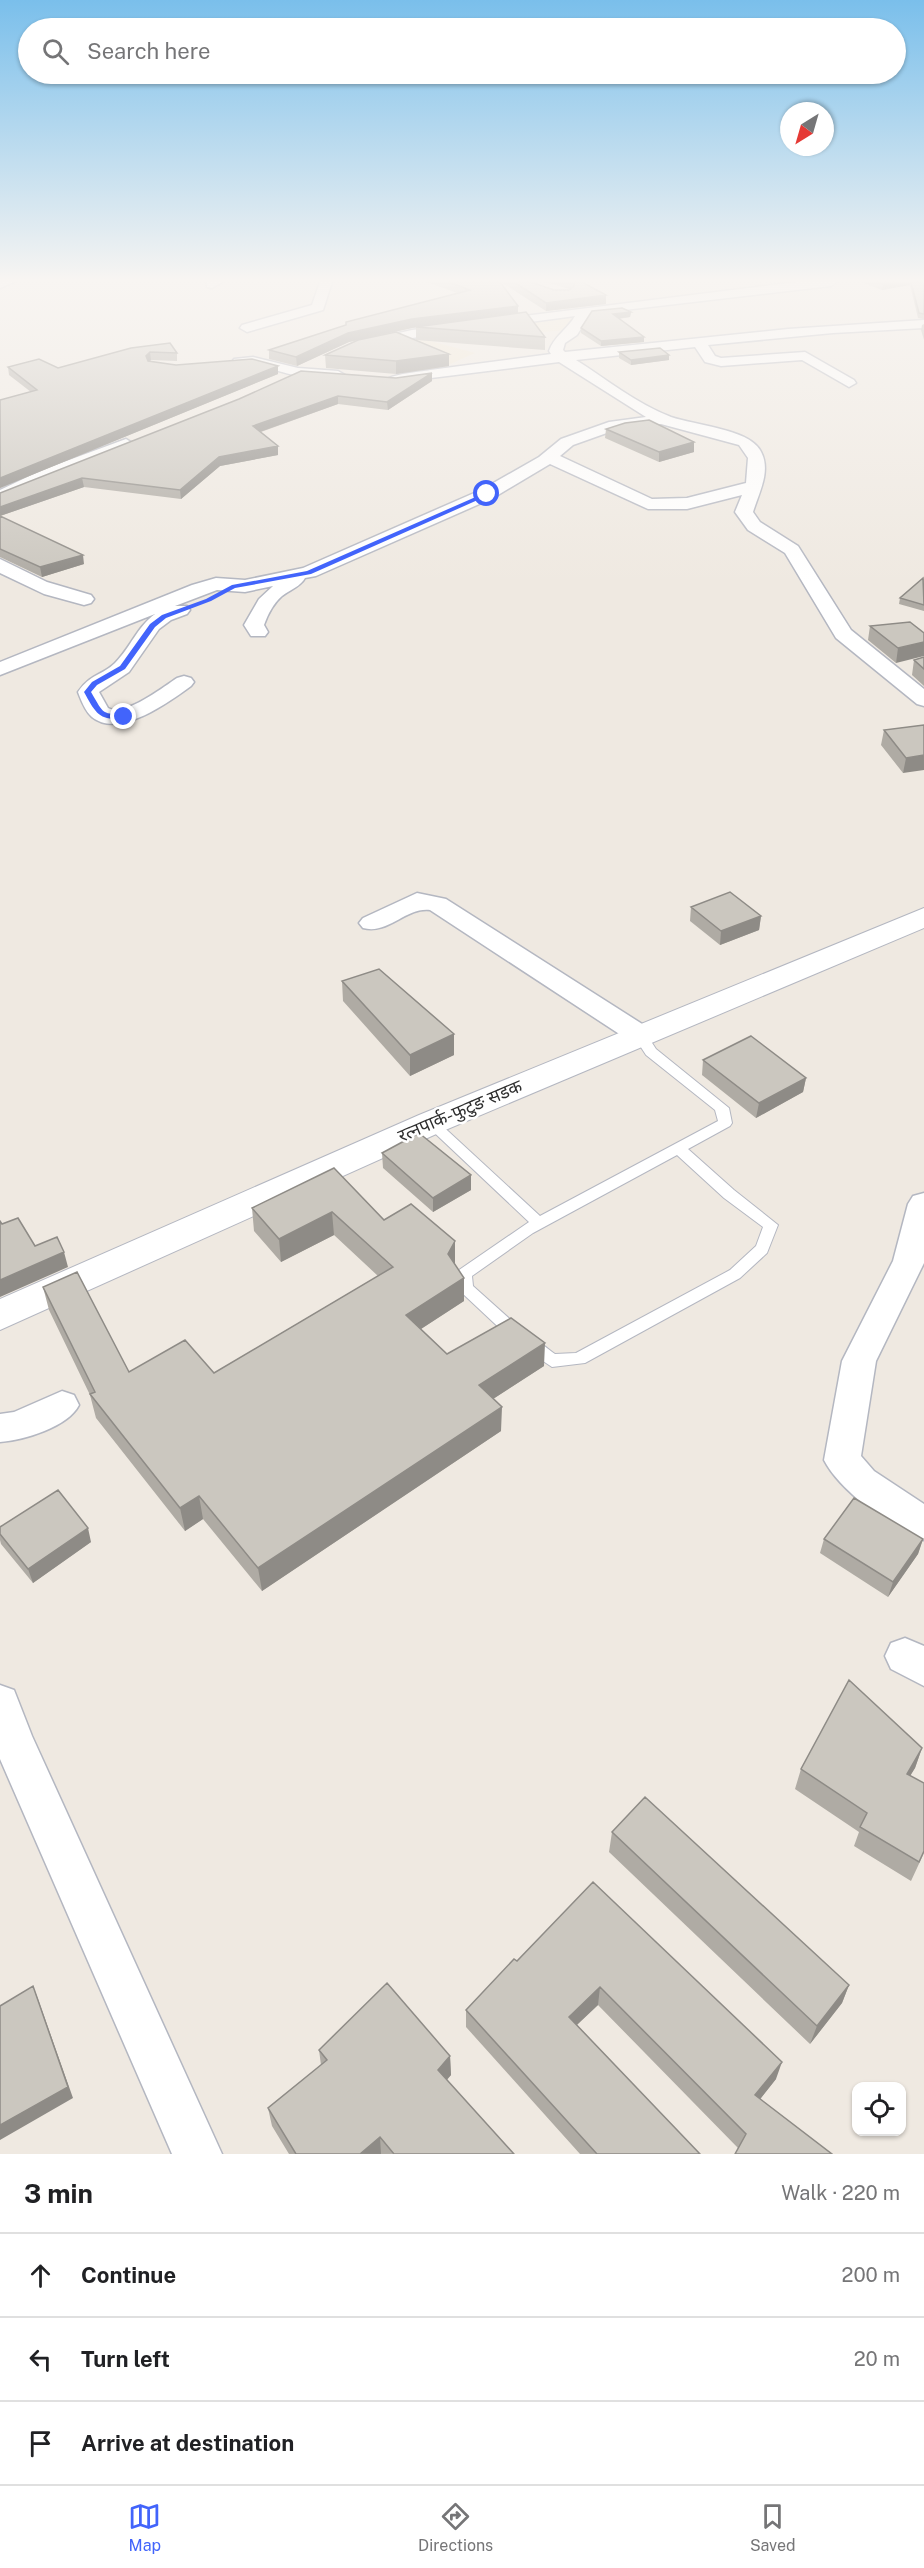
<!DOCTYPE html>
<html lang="en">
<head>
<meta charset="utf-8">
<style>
  body { margin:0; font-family:"Public Sans","Noto Sans Devanagari",sans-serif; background:#f2f2f2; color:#202124 }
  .controls { position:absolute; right:18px; bottom:18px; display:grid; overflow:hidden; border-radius:12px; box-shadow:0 2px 4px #0004 }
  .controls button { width:54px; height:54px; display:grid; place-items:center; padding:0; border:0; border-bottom:2px solid #e0e0e0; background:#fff; color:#202124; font:30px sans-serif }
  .compass { position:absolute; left:780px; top:102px; width:54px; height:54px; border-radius:50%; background:#fff; box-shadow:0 2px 4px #0004; rotate:217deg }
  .stop { position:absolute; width:18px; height:18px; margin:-14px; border:4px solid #4264fb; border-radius:50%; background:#fff }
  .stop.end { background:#4264fb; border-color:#fff; box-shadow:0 2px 6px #0008 }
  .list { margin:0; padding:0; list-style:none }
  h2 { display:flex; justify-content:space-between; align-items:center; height:78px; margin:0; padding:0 24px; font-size:26px }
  h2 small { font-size:20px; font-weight:400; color:#757577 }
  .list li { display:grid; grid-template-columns:39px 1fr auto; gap:18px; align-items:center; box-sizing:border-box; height:84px; padding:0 24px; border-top:2px solid #e0e0e0 }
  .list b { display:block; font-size:22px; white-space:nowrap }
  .list em { font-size:20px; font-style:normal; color:#757577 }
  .icon { flex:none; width:33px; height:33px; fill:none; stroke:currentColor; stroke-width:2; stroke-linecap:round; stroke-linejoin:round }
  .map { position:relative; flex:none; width:924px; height:2154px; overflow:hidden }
  .search { position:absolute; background:#fff; box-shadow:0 2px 4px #0004; left:18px; right:18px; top:18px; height:66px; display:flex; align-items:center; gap:15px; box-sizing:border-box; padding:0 21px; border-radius:33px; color:#757577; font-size:22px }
  .sheet { height:330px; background:#fff }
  nav { display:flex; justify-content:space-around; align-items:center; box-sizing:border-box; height:84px; border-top:2px solid #e0e0e0; background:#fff; font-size:16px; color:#757577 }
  nav a { display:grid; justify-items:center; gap:3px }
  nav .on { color:#4264fb }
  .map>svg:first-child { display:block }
  .education { fill:#f0e6d1 }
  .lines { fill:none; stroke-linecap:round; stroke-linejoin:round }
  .lane-casing { stroke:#b4b7c1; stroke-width:2 }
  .street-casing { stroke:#b4b7c1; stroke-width:3 }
  .secondary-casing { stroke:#b4b7c1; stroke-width:2 }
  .lane { fill:#fff; fill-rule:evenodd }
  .street { fill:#fff; fill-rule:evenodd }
  .secondary { fill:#fff; fill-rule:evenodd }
  .wall { fill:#afaba4 }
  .shaded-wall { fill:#8e8b86 }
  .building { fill:#cbc7bf; stroke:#8e8b86; stroke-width:1.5 }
  .route { fill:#4264fb }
  .labels { text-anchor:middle; stroke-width:5; stroke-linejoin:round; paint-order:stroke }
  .street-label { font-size:18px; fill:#2e2e2e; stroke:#fff }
</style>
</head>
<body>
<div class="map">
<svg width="924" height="2154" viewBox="0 0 924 2154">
  <rect width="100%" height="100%" fill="#efe9e1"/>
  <path class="education" d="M574 314 566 330 510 335 516 321Z
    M423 339 475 353 448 365 391 350Z"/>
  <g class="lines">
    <g class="lane-casing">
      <path id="lane" d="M640 1031 645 1032 656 1049 729 1108 732 1123 730 1126 688 1149 734 1190 778 1225 767 1253 740 1278 585 1363 552 1367 525 1349 523 1345 525 1341C537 1337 546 1348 555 1354L576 1353 730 1270 756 1246 763 1227 724 1198 677 1155 533 1233 472 1276 473 1286 521 1329 523 1333 521 1337 515 1339 509 1337 461 1292 456 1274 459 1270 529 1222 424 1123 426 1120H436L540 1216 718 1121 715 1110 646 1055 633 1035Z"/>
    </g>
    <g class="street-casing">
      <path id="street" d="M0 282H14L0 288Z
        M207 282H222L212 288 207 287Z
        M320 282H332L323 310 247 332 240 328 242 325 312 305Z
        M797 282H837L831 286 590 314 577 335 565 343 563 350 565 352 788 329 924 320V328L833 333 708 345 715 356 721 358 805 352 854 380 856 383 849 387 802 360 721 366 705 362 695 347 576 360C606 379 637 404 671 417 694 425 748 429 760 450 772 470 759 492 753 512L760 522 798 546 851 630 924 689V706L917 704 836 638 785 553 748 530 735 512 742 495 687 509H648L550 464 493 498 316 576 305 578C301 586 290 590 282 596 273 604 268 614 264 625L268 632 265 636H251L244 625 259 599 273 586 245 592 217 590 175 606H187L190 610 187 614 171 620 159 629 129 672 99 692 108 708C125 717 162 688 177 678L184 676 191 678 194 682 191 686C169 702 119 739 92 717 85 711 81 700 78 692 90 674 103 675 115 663 131 647 137 627 155 614L0 675V662L192 585 216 578 245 580 303 568 481 490 539 457 561 439 609 422 646 417 559 362 431 378C419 382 396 390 386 380 392 374 419 372 430 370L551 354 549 351C554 336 567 330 575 316L412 338 368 348 363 347 361 344 363 341 412 330ZM661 424 739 445 748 458 746 483 687 498 652 499 560 456 573 445 618 429Z
        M253 357 298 368 338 371 345 375C332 390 272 368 254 365 245 365 238 369 232 362L234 359Z
        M126 439 134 444 132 447 0 501V490L42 470Z
        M0 559 47 582 91 595 94 599 91 603 84 605 44 594 0 573Z
        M417 893 446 899 650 1029 654 1035 650 1041 640 1044 630 1041 430 910C406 907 388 935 363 928L359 923 363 918Z
        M924 1193V1263L876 1361 861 1456 874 1471 924 1504V1540C891 1528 840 1491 824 1460L842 1361 893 1261 908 1204 913 1196Z
        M62 1391 74 1395 79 1405C68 1427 24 1440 0 1442V1414L14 1412Z
        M905 1638 924 1646V1686L891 1669 885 1656 891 1643Z
        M0 1685 14 1690 32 1736 222 2154H172L0 1759Z"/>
    </g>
    <g class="secondary-casing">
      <path id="secondary" d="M924 908V928L443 1131 0 1330V1299L419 1115Z"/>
    </g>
    <use href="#lane" class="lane"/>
    <use href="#street" class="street"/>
    <use href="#secondary" class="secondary"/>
  </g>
  <path class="wall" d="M427 282H500L518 306V313L545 337V350L416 340 449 366 396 374 326 368 325 355 416 340V327L349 342 297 366 269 359V350L457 293Z
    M501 282H531L554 290H569L570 289 545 282H582L606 295V304L546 311Z
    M861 282H924V319L918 318 910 285 882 290Z
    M631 312 630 317 619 319 644 342 601 346 581 333V328Z
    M924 324V340L921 330 922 325Z
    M131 348 177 353V361L151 360 149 361 176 365 278 366V374L0 488V400L31 392 9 375 8 367 58 368Z
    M619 352 669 355V360L631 365 619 358Z
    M432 373V381L388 410 338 404 261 432 278 455 220 466 181 499 84 487 0 516 84 564 42 577 0 557V493L396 378Z
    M606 429 694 442V452L659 462 605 438Z
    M924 578V611L899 604 900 598Z
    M910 622 896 663 868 640 870 626Z
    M924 657V686L912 675 914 660Z
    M924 725 903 773 881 745 884 730Z
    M691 907 761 916 759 930 720 945 690 921Z
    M342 981 454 1034V1055L410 1076 343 1001Z
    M703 1060 806 1078 803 1092 756 1118 702 1075Z
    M382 1153 471 1190 433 1212 383 1168Z
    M334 1168 384 1220 455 1241V1264L464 1301 421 1329 447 1354 544 1366 493 1399 501 1431 262 1591 203 1519 185 1531 96 1418 90 1395 49 1310 43 1287 129 1372 214 1373 378 1276 334 1235 281 1262 254 1231 252 1208Z
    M0 1527 91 1542 33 1583 1 1544 0 1540Z
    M824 1539H923L918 1554 888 1597 820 1553Z
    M922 1748 915 1768 910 1775 924 1853 911 1881 854 1846 859 1832 795 1789 801 1769Z
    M612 1832 849 1985 842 2003 810 2044 609 1852Z
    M593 1882 776 2079 760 2099 832 2154 738 2148 598 2005 577 2025 700 2154H580L466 2027V2010L517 1961Z
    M319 2050 450 2056 451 2075 447 2080 514 2154H289L272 2126 268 2108 321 2065Z"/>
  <path class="shaded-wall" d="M896 282H910V285L882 290 883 284Z
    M606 295V304L546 311V303Z
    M518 306V315L412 328 349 342 297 366 296 357 348 333 412 319Z
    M631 312 630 317 613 319V314Z
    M644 337V342L601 346V341Z
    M150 352 151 360 147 364 146 356Z
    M449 354V366L396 374V361Z
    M669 355V360L631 365V360Z
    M278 366V374L0 488V478Z
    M432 373V381L388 410 387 402Z
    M338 396V404L254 434 253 426Z
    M694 442V452L659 462V452Z
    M278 446V455L220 466 181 499 180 490 219 457Z
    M82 478 84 487 0 516V507Z
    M83 555 84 564 42 577 40 567Z
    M924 642V656L896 663 898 648Z
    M924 755V770L903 773 906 758Z
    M761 916 759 930 720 945 721 931Z
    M454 1034V1055L410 1076V1055Z
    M806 1078 803 1092 756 1118 759 1103Z
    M471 1175V1190L433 1212V1198Z
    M332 1212 334 1235 281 1262 279 1239Z
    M455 1241V1264L448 1254Z
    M64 1252 68 1267 0 1297V1280Z
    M464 1278V1301L407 1338 406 1315Z
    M545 1343 544 1366 479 1408V1385Z
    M502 1407 501 1431 262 1591 258 1568Z
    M199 1496 203 1519 185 1531 180 1508Z
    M88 1528 91 1542 33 1583 28 1569Z
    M923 1539 918 1554 888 1597 893 1582Z
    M922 1748 915 1768 900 1793 907 1774Z
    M849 1985 842 2003 810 2044 817 2026Z
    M33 1986 38 1999 73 2098 0 2140V2125Z
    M600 1987 598 2005 567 2034 569 2017Z
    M450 2056 451 2075 438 2089V2070Z
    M782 2062 776 2079 750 2112 755 2095Z
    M380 2137 381 2154H360Z"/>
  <path class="building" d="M449 282H500L518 306 412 319 348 333 296 357 269 350 346 325V322L470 290Z
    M514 282H531L554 290H569L574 286V282H582L606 295 546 303Z
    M877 282H896L883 284Z
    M911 282H924V314L919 313Z
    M622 308 631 312 613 314 644 337 601 341 581 328 592 311Z
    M526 312 545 337 416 327Z
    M396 332 449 354 396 361 325 355 358 340Z
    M170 343 177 353 150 352 146 356 148 361 176 365 252 359 278 366 0 478V400L37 390 8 367 39 359 58 368 131 348Z
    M660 348 669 355 631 360 619 352Z
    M301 371 396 378 432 373 387 402 338 396 253 426 278 446 219 457 180 490 82 478 0 507V493L239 399Z
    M649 420 694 442 659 452 606 429 625 423Z
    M0 516 83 555 40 567 0 549Z
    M923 578 924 605 900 598Z
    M910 622 924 633V642L898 648 870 626Z
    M924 657V669L914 660Z
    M924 725V755L906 758 884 730Z
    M730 892 761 916 721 931 691 907Z
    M379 969 454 1034 410 1055 342 981Z
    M751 1036 806 1078 759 1103 703 1060Z
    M419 1133 471 1175 433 1198 382 1153Z
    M334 1168 384 1220 411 1204 455 1241 448 1254 464 1278 406 1315 447 1354 511 1318 545 1343 479 1385 502 1407 258 1568 199 1496 180 1508 90 1394 95 1392 43 1287 77 1272 129 1372 185 1340 214 1373 393 1267 332 1212 279 1239 252 1208Z
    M18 1218 35 1246 57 1237 64 1252 0 1280V1221L2 1224Z
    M58 1490 88 1528 28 1569 0 1534V1527Z
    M854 1498 923 1539 893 1582 824 1539Z
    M849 1680 922 1748 907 1774 924 1783V1851L919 1862 860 1827 867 1813 801 1769Z
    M645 1797 849 1985 817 2026 612 1832Z
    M593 1882 782 2062 755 2095 832 2154H735L746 2134 600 1987 569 2017 700 2154H597L466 2010 514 1959 517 1961Z
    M387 1983 450 2056 438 2070 514 2154H394L380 2137 360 2154H296L268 2108 327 2060 319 2050Z
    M33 1986 68 2087 0 2125V2006Z"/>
  <linearGradient id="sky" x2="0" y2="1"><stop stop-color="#7abfeb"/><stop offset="0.48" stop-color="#f8f5f2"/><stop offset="1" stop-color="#f8f5f2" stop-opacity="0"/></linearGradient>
  <rect width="924" height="584" fill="url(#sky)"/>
  <path class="route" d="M487 492 489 495 311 574 235 588 211 601 166 618 155 627 125 669 97 685 91 692C105 716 101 713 127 715V718C100 722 96 714 84 692L92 682 120 666 150 624 162 615 206 599 232 585 307 571Z"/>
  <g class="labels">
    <g class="street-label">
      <text transform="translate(460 1111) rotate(-23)" y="6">रत्नपार्क-फुटुङ सडक</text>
    </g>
  </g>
</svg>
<div class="controls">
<button><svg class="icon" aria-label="locate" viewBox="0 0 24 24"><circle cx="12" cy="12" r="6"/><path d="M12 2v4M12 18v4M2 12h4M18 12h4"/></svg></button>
</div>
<svg class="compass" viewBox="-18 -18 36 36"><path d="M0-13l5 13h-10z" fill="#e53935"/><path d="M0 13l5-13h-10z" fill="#757577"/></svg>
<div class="stop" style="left:487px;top:494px"></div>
<div class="stop end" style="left:124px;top:717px"></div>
<div class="search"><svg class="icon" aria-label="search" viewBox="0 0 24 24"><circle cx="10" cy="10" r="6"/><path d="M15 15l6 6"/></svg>Search here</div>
</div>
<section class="sheet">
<h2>3 min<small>Walk · 220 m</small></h2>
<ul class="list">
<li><svg class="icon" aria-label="ahead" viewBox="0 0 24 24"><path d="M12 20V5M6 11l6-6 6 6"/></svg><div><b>Continue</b></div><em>200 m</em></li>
<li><svg class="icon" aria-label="left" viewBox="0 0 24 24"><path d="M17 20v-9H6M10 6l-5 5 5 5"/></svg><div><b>Turn left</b></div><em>20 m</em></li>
<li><svg class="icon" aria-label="arrive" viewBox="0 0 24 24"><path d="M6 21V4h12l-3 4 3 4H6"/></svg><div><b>Arrive at destination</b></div></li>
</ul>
</section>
<nav>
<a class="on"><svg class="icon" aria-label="map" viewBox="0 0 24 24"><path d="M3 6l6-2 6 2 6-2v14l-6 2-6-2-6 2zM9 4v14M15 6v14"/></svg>Map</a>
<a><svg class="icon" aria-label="directions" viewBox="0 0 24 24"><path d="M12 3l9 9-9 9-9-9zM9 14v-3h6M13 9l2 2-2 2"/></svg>Directions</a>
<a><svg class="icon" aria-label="saved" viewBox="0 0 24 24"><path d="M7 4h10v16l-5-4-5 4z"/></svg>Saved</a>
</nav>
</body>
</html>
